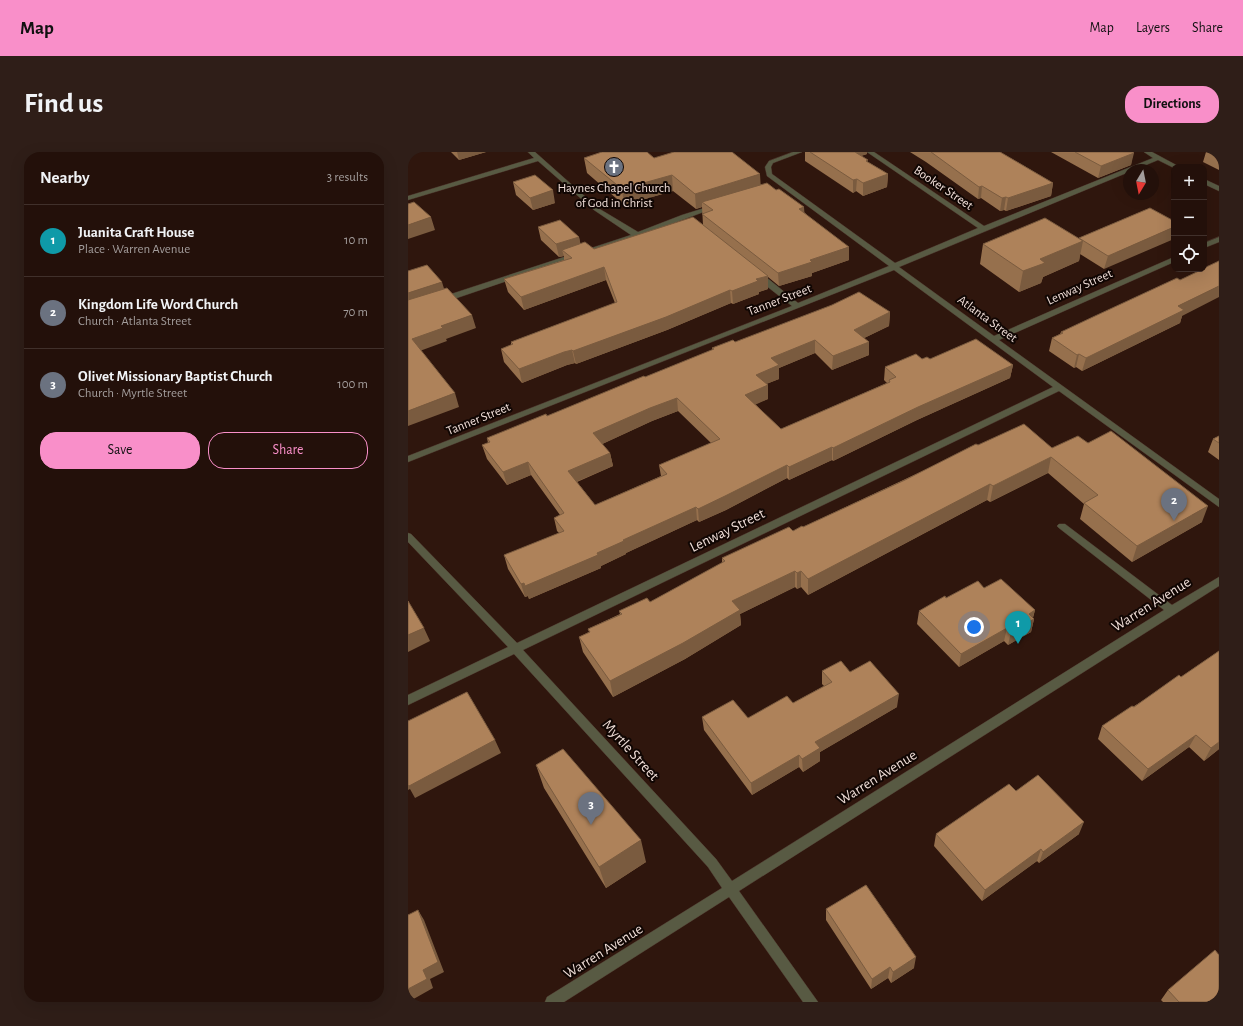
<!DOCTYPE html>
<html lang="en">
<head>
<meta charset="utf-8">
<style>
  body { margin:0; font-family:"Alegreya Sans",sans-serif; background:#2f1e18; color:#f1f3f6 }
  .controls { position:absolute; right:12px; top:12px; display:grid; overflow:hidden; border-radius:8px; box-shadow:0 4px 16px #0002 }
  .controls button { width:36px; height:36px; display:grid; place-items:center; padding:0; border:0; border-bottom:1px solid #40302b; background:#23100a; color:#f1f3f6; font:20px sans-serif }
  .compass { position:absolute; left:715px; top:12px; width:36px; height:36px; border-radius:50%; background:#23100a; box-shadow:0 4px 16px #0002; rotate:190deg }
  .you { position:absolute; left:566px; top:475px; width:14px; height:14px; margin:-10px; border:3px solid #fff; border-radius:50%; background:#1a73e8; box-shadow:0 0 0 6px #1a73e833 }
  .badge { display:grid; place-items:center; width:26px; height:26px; border-radius:50%; background:#f98fc9; color:#fff; font-size:13px; font-weight:700 }
  .pin { position:absolute; translate:-50% -33px; filter:drop-shadow(0 1px 2px #0008) }
  .pin::after { content:''; position:absolute; top:21px; width:14px; height:12px; background:inherit; clip-path:polygon(0 0,100% 0,50% 100%) }
  .list { margin:0; padding:0; list-style:none }
  h2 { display:flex; justify-content:space-between; align-items:center; height:52px; margin:0; padding:0 16px; font-size:17px }
  h2 small { font-size:13px; font-weight:400; color:#a39d9c }
  .list li { display:grid; grid-template-columns:26px 1fr auto; gap:12px; align-items:center; box-sizing:border-box; height:72px; padding:0 16px; border-top:1px solid #40302b }
  .list b { display:block; font-size:15px; white-space:nowrap }
  .list p { margin:0; font-size:13px; white-space:nowrap; color:#a39d9c }
  .list em { font-size:13px; font-style:normal; color:#a39d9c }
  .actions { display:flex; gap:8px; padding:12px 16px }
  .actions a { flex:1; padding:9px 0; border:1px solid #f98fc9; border-radius:16px; text-align:center; font-size:14px; color:#f98fc9 }
  .actions .main { background:#f98fc9; color:#111 }
  .icon { flex:none; width:22px; height:22px; fill:none; stroke:currentColor; stroke-width:2; stroke-linecap:round; stroke-linejoin:round }
  .map { position:relative; flex:none; width:811px; height:850px; overflow:hidden; border-radius:16px }
  header { display:flex; align-items:center; gap:24px; box-sizing:border-box; height:56px; padding:0 20px; background:#f98fc9; color:#111 }
  header strong { font-size:19px }
  nav { display:flex; gap:22px; margin-inline-start:auto; font-size:14px }
  .intro { display:flex; align-items:center; justify-content:space-between; box-sizing:border-box; height:96px; padding:0 24px }
  h1 { margin:0; font-size:28px }
  .button { padding:10px 18px; border-radius:16px; background:#f98fc9; color:#111; font-size:14px; font-weight:700 }
  main { display:flex; gap:24px; padding:0 24px }
  aside { flex:1; background:#23100a; border-radius:16px; box-shadow:0 4px 16px #0002 }
  .map>svg:first-child { display:block }
  .lines { fill:none; stroke-linecap:round; stroke-linejoin:round }
  .minor-casing { stroke:#4a3229; stroke-width:1 }
  .minor { fill:#585a43; fill-rule:evenodd }
  .wall { fill:#96704d; fill-rule:evenodd }
  .shaded-wall { fill:#7a5b3f }
  .building { fill:#ae825a; stroke:#7a5b3f; fill-rule:evenodd }
  .labels { text-anchor:middle; stroke-width:4; stroke-linejoin:round; paint-order:stroke }
  .far-poi-label { font-size:13px; fill:#efddd7; stroke:#100603 }
  .far-street-label { font-size:13px; fill:#efddd7; stroke:#100603 }
  .street-label { font-size:15px; fill:#efddd7; stroke:#100603 }
</style>
</head>
<body>
<header>
<strong>Map</strong>
<nav><a>Map</a><a>Layers</a><a>Share</a></nav>
</header>
<div class="intro"><h1>Find us</h1><a class="button">Directions</a></div>
<main>
<aside>
<h2>Nearby<small>3 results</small></h2>
<ul class="list">
<li><span class="badge" style="background:#0f9aa8">1</span><div><b>Juanita Craft House</b><p>Place · Warren Avenue</p></div><em>10 m</em></li>
<li><span class="badge" style="background:#6b7280">2</span><div><b>Kingdom Life Word Church</b><p>Church · Atlanta Street</p></div><em>70 m</em></li>
<li><span class="badge" style="background:#6b7280">3</span><div><b>Olivet Missionary Baptist Church</b><p>Church · Myrtle Street</p></div><em>100 m</em></li>
</ul>
<div class="actions"><a class="main">Save</a><a>Share</a></div>
</aside>
<div class="map">
<svg width="811" height="850" viewBox="0 0 811 850">
  <rect width="100%" height="100%" fill="#2f160d"/>
  <g class="lines">
    <g class="minor-casing">
      <path id="minor" d="M120 0H127L190 56 230 80 274 63 306 53 309 55 231 84 37 150H31V146L223 83 186 58 130 9 0 48V44L126 6Z
        M385 0H394L365 11 363 15 364 22 487 111 570 76 459 0H466L576 74 745 6 736 0H744L770 14 771 15H766V16L750 8 726 18H721V20L491 115 586 184 766 105V110L591 188 811 347V355L651 239 115 498 308 707 324 729 756 458 651 376 649 374 651 372H657L764 453 811 425V434L331 739 410 850H395L321 745 156 850H137L139 845 314 736 300 715 106 502 0 553V543L100 495 0 390V381L3 382 109 491 645 235 486 118 0 310V304L384 154 347 125V121H353L390 151 481 114 359 24 357 15 361 9Z
        M796 27 811 34V39L796 32Z
        M811 85V90L796 96V91Z"/>
    </g>
    <use href="#minor" class="minor"/>
  </g>
  <path class="wall" d="M43 0H78L51 8Z
    M397 0H459V2L453 4 460 10 480 22 479 35 455 44 448 39 445 41 397 9Z
    M502 0H592L645 31 643 44 598 59 596 58 592 59 573 46 570 47 518 10Z
    M643 0H725L723 13 690 26Z
    M798 0H811V18L795 10Z
    M176 6H246L352 32 397 61 441 108 404 121V124L371 134 360 125V137L351 140V142L325 152 323 151 259 178 168 212 167 211 159 213 114 231 96 210 93 197 103 193V190L207 151 198 128 116 158 100 140 96 127 156 108V104L151 105 133 88 130 75 171 85 172 92 186 97 295 73 294 55 288 57 265 39 216 53 179 21Z
    M105 30 147 51 125 58 108 43Z
    M742 56 696 117 672 102 671 109 635 125 633 131 611 140 572 112 575 92 671 86Z
    M482 160 481 174 456 186 461 190V203L424 218 407 201 371 216V227L358 232 360 247 347 252 373 277 479 231 476 228 477 215 514 207 605 213 602 226 509 268 425 309 424 308 381 328 379 326 318 358 291 370 289 368 218 401V402L193 414V416L121 447 120 444 117 445 100 417 96 403 151 381 149 379 146 366 152 363 123 323 99 333 79 307 74 293 80 291 79 286 139 264 237 225 305 198 304 196 327 190ZM270 259 303 291 251 313 253 324 187 353 169 330 205 314 202 301 194 292 244 269Z
    M774 164 772 171 674 219 668 215 666 216 641 199 644 186 652 182 653 180Z
    M811 284V308L800 300 805 287Z
    M680 291 794 370 724 410 672 367 676 352 640 321 582 350 579 348 400 443 393 435 389 437 387 435 332 462 333 473 277 507 205 545 175 500 171 485 181 480 180 477 212 462 211 459 242 450 314 411V406L385 379 395 375 570 293 644 296Z
    M576 436 627 458 625 466 626 467 623 480 600 493 596 489 551 515 509 472 511 459 538 446Z
    M811 499V597L796 609 781 595 734 629 690 587 694 574 773 525Z
    M414 519 442 520 489 555 412 600V609L395 620 391 615 344 643 296 578 294 565 340 566 385 551 416 534 414 532Z
    M128 613 238 710 198 736 136 636Z
    M608 639 671 682 631 711 629 709 574 749 526 694 528 682Z
    M418 757 506 816 483 831 480 826 463 837 418 768Z
    M760 838 811 850H755L753 848Z"/>
  <path class="shaded-wall" d="M49 0H78L51 8Z
    M440 0H459V2L440 8Z
    M726 1 723 13 690 26 693 14Z
    M352 22 353 38 294 50V55L288 57 287 42Z
    M480 22 479 35 455 44V31Z
    M264 23 265 39 216 53 214 37Z
    M449 27 448 39 445 41V28Z
    M645 31 643 44 598 59 600 46Z
    M574 34 573 46 570 47 571 35Z
    M145 38 147 51 125 58 122 46Z
    M598 45 596 58 592 59 594 46Z
    M396 55 397 68 391 57Z
    M23 65 27 78 0 87V73Z
    M766 75V87L696 117 700 104Z
    M171 85 174 98H154L156 104 151 105 148 92Z
    M675 89 671 109 635 125 633 131 611 140 615 119 632 107Z
    M441 95V108L404 121V124L371 134 370 121 402 108Z
    M196 115 198 128 116 158 113 145Z
    M360 124V137L351 140V142L325 152 324 139 348 127Z
    M34 130 38 143 0 155V141Z
    M811 134V145L774 164 772 171 674 219 678 206 770 154Z
    M322 138 323 151 259 178 168 212 165 199Z
    M482 160 481 174 446 191V178Z
    M64 163 68 176 38 187 39 189 9 200 4 187 33 174Z
    M407 188V201L371 216V227L348 236V223L363 206Z
    M461 190V203L424 218 425 204Z
    M164 198 167 211 159 213 114 231 111 217 156 200Z
    M671 202 668 215 666 216 669 203Z
    M605 213 602 226 509 268 425 309V296L510 255Z
    M360 233V247L338 257 337 243Z
    M47 241 51 255 0 274V259Z
    M269 246 270 259 244 269 188 295 185 281 242 256Z
    M424 295V308L381 328V315Z
    M202 301 205 314 163 332 160 319Z
    M643 305 640 321 582 350 585 334Z
    M120 310 123 323 99 333 95 320Z
    M379 313V326L318 358 291 370 290 357Z
    M582 332 579 348 400 443V427Z
    M800 354 794 370 724 410 729 394Z
    M288 355 289 368 218 401V402L193 414V416L121 447 117 434 189 401 215 388Z
    M387 419V435L332 462 333 473 277 507 205 545 202 529 324 449Z
    M393 419V435L389 437V421Z
    M116 431 120 444 117 445 113 432Z
    M627 458 624 468 626 467 623 480 600 493 603 480 621 462Z
    M16 476 22 489 0 500V483Z
    M599 476 596 489 551 515 553 502Z
    M491 542 489 555 412 600V609L395 620 394 607 407 590Z
    M788 583 781 595 734 629 740 617Z
    M87 588 93 601 7 646 2 637 0 638V632Z
    M811 590V597L796 609 803 596Z
    M391 603V615L344 643 343 631Z
    M676 670 671 682 631 711 635 700Z
    M233 688 238 710 198 736 191 715Z
    M633 697 629 709 574 749 577 738Z
    M10 758 16 768 36 820 22 827 25 836 2 849 0 848V837L15 818Z
    M508 805 506 816 483 831 485 820Z
    M482 815 480 826 463 837 464 827Z"/>
  <path class="building" d="M194 0H239L246 6 266 0H324L352 22 287 42 264 23 214 37 176 6Z
    M402 0H447L460 8 458 9 480 22 455 31 449 27 445 28Z
    M523 0H592L645 31 600 46 598 45 594 46 574 34 571 35Z
    M667 0H725L726 1 693 14Z
    M804 0H811V4Z
    M127 23 145 38 122 46 105 30Z
    M359 31 368 38 371 37 396 55 391 57 441 95 402 108 404 110 370 121 294 62 305 58 294 50Z
    M6 50 23 65 0 73V52Z
    M742 56 766 69V75L700 104 671 86Z
    M285 65 360 124 348 127 350 129 324 139 322 138 258 165 165 199 164 198 156 200 111 217 93 197 105 192 103 190 209 150 196 115 113 145 96 127 164 106 154 98 177 90 186 97Z
    M637 66 675 89 632 107 637 111 615 119 575 92Z
    M152 68 171 85 148 92 130 75Z
    M811 109V134L770 154 776 158 678 206 671 202 669 203 644 186 655 181 653 180 687 164 769 126 772 128 795 117H796V116Z
    M19 113 34 130 0 141V119Z
    M39 136 64 163 33 174 35 176 4 187 47 241 0 259V148Z
    M451 140 482 160 446 178 461 190 425 204 407 188 363 206 371 213 348 223 360 233 337 243 373 277 482 230 481 228 488 225 477 215 508 202 514 207 519 205 522 207 568 187 605 213 510 255 425 296 424 295 381 315 379 313 317 344 290 357 288 355 215 388 216 389 189 401 190 403 117 434 116 431 113 432 96 403 156 379 146 366 156 361 120 310 95 320 74 293 82 290 79 286 138 262 139 264 236 224 237 225 306 197 304 196 325 188 327 190 424 153ZM269 246 312 287 251 313 259 322 187 353 160 319 202 301 185 281 242 256Z
    M616 272 644 296 670 284 680 291 703 279 800 354 729 394 676 351 690 343 643 305 585 334 582 332 400 427 393 419 389 421 387 419 324 449 332 458 275 491 202 529 171 485 182 480 180 477 214 462 211 459 239 446 242 450 317 409 314 406 381 375 385 379 394 374 395 375 497 328 568 292 570 293Z
    M811 284V291L805 287Z
    M593 427 627 458 621 462 626 467 603 480 599 476 553 502 511 459 537 444 538 446 570 429 576 436Z
    M0 449 16 476 0 483Z
    M811 499V590L803 596 788 583 740 617 694 574 724 554 726 555 771 523 773 525Z
    M433 509 442 520 462 509 491 542 407 590 412 596 394 607 391 603 343 631 294 565 325 548 340 566 379 544 385 551 424 530 414 519Z
    M59 540 87 588 1 634 0 633V569Z
    M155 597 233 688 191 715 128 613Z
    M630 623 676 670 635 700 633 697 577 738 528 682 601 632 608 639Z
    M458 733 508 805 485 820 482 815 464 827 418 757Z
    M10 758 30 810 15 818 19 827 0 837V763Z
    M807 798 811 803V850H771L760 838Z"/>
  <defs>
    <g id="church-disc" transform="scale(1)"><circle r="9.5" fill="#6b7280" stroke="#100603"/><path d="M-1.2-6h2.4v3.5h3.3v2.4h-3.3V6h-2.4V-.1h-3.3v-2.4h3.3Z" fill="#fff"/></g>
  </defs>
  <g fill-rule="evenodd">
    <use href="#church-disc" x="206" y="15"/>
  </g>
  <g class="labels">
    <g class="far-poi-label">
      <text x="206" y="40">Haynes Chapel Church<tspan x="206" dy="15">of God in Christ</tspan></text>
    </g>
    <g class="far-street-label">
      <text transform="translate(536 35) rotate(34)" y="5">Booker Street</text>
      <text transform="translate(671 134) rotate(-24)" y="5">Lenway Street</text>
      <text transform="translate(371 147) rotate(-21)" y="5">Tanner Street</text>
      <text transform="translate(580 166) rotate(36)" y="5">Atlanta Street</text>
      <text transform="translate(70 266) rotate(-22)" y="5">Tanner Street</text>
    </g>
    <g class="street-label">
      <text transform="translate(319 378) rotate(-26)" y="5">Lenway Street</text>
      <text transform="translate(743 452) rotate(-32)" y="5">Warren Avenue</text>
      <text transform="translate(223 598) rotate(48)" y="5">Myrtle Street</text>
      <text transform="translate(469 625) rotate(-32)" y="5">Warren Avenue</text>
      <text transform="translate(195 799) rotate(-32)" y="5">Warren Avenue</text>
    </g>
  </g>
</svg>
<div class="controls">
<button>+</button>
<button>−</button>
<button><svg class="icon" aria-label="locate" viewBox="0 0 24 24"><circle cx="12" cy="12" r="6"/><path d="M12 2v4M12 18v4M2 12h4M18 12h4"/></svg></button>
</div>
<svg class="compass" viewBox="-18 -18 36 36"><path d="M0-13l5 13h-10z" fill="#e53935"/><path d="M0 13l5-13h-10z" fill="#a39d9c"/></svg>
<div class="you"></div>
<div class="pin badge" style="left:610px;top:492px;background:#0f9aa8">1</div>
<div class="pin badge" style="left:766px;top:369px;background:#6b7280">2</div>
<div class="pin badge" style="left:183px;top:673px;background:#6b7280">3</div>
</div>
</main>
</body>
</html>
